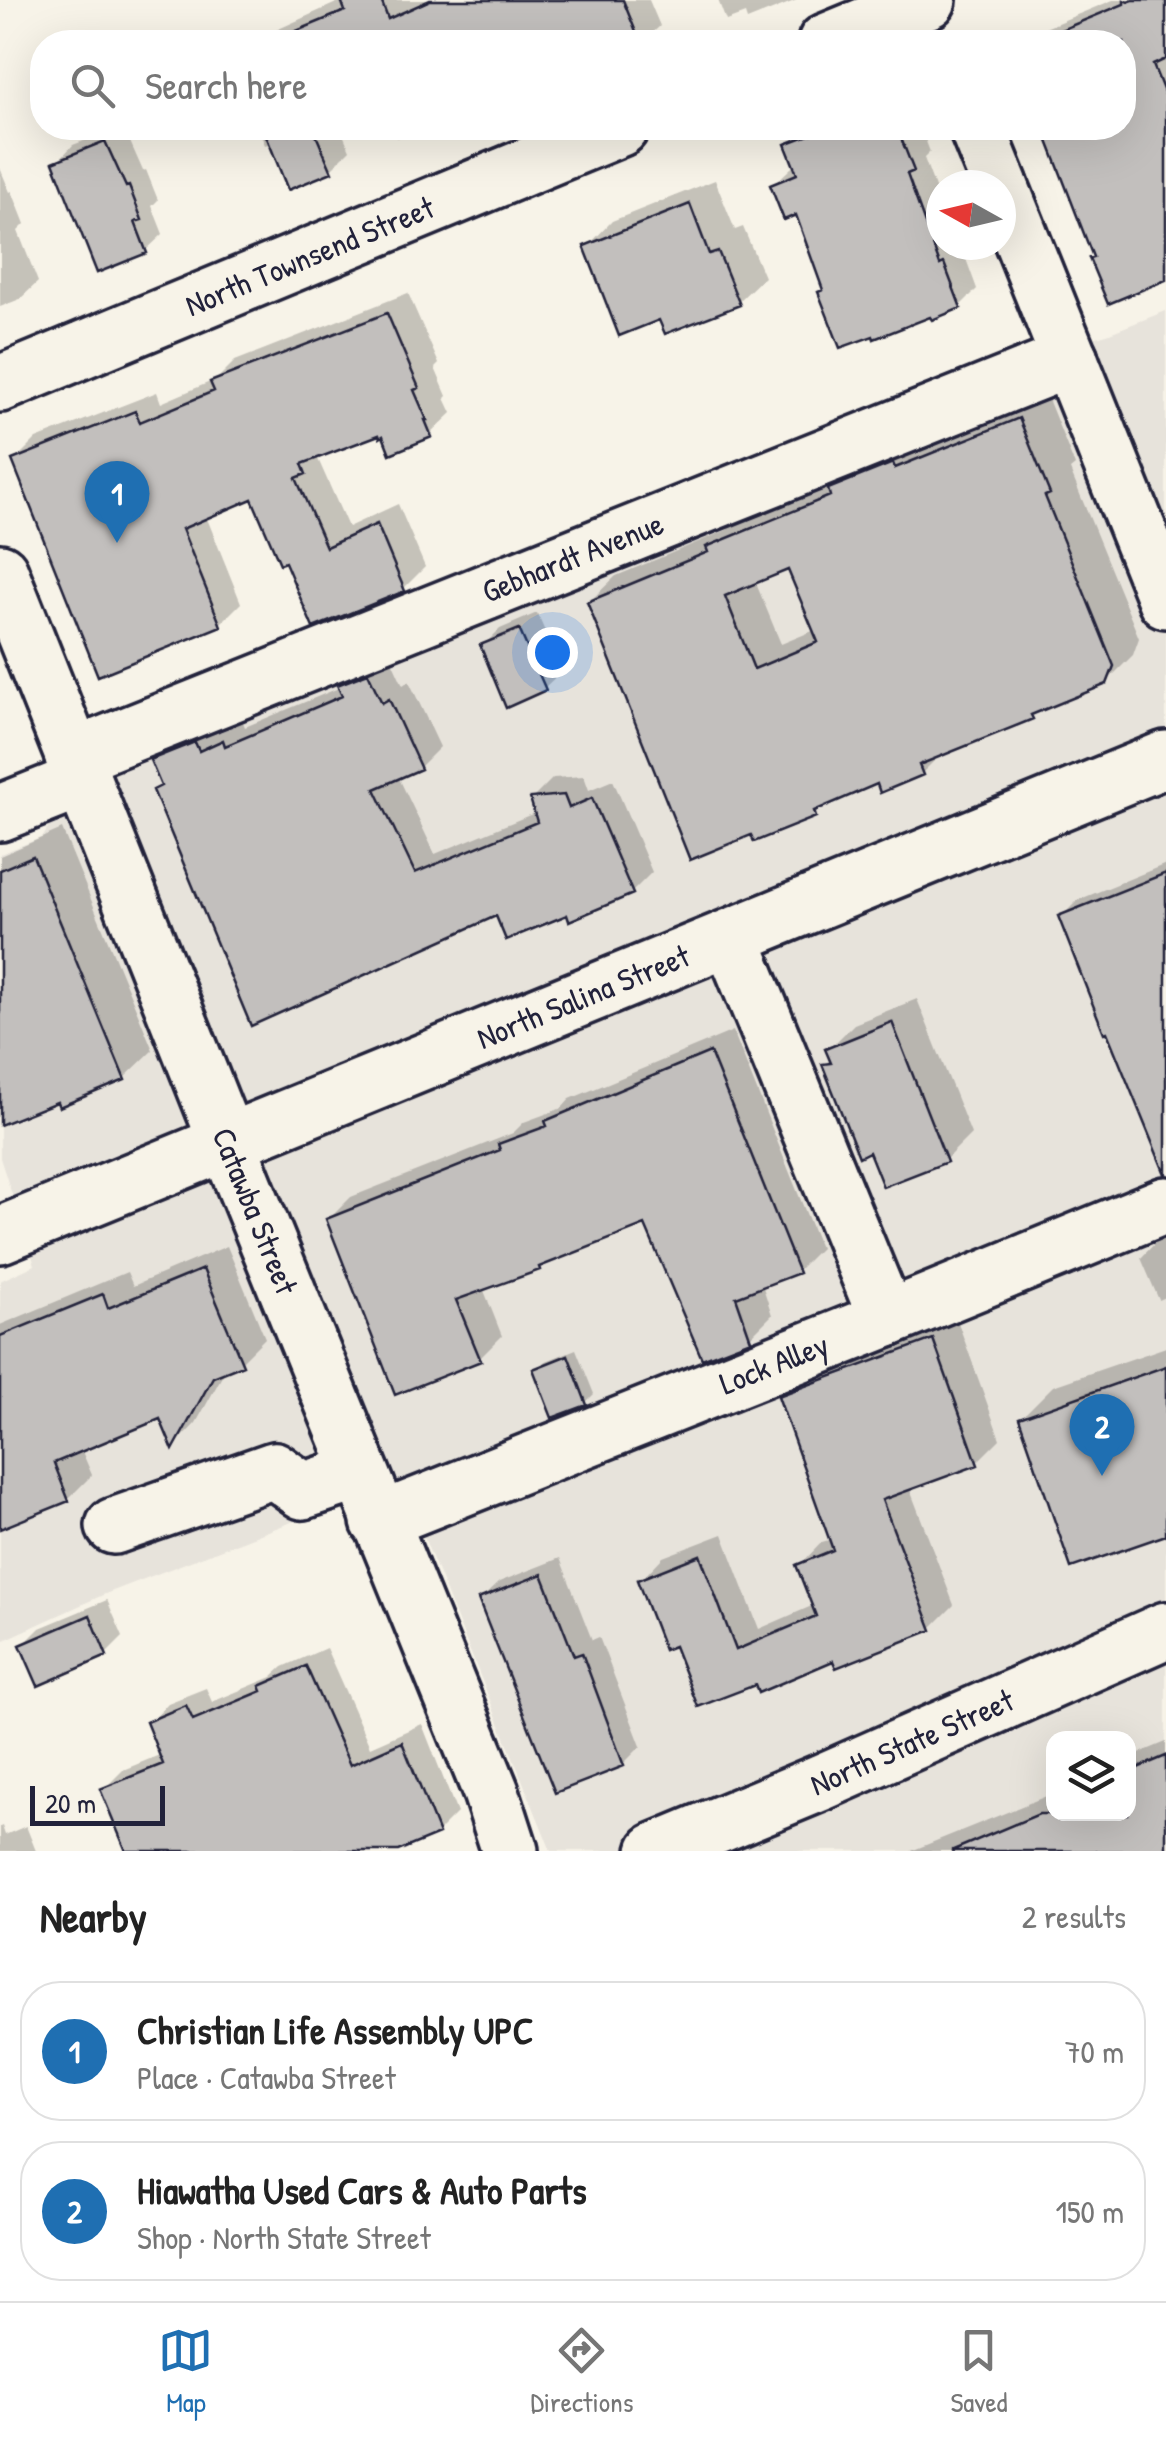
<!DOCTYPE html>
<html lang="en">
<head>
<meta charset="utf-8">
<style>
  body { margin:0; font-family:"Patrick Hand",sans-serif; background:#f2f2f2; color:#222 }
  .controls { position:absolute; right:30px; bottom:30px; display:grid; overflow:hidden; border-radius:20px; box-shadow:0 10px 40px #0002 }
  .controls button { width:90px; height:90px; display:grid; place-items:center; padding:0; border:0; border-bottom:2px solid #e0e0e0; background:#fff; color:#222; font:50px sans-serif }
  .compass { position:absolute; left:926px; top:170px; width:90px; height:90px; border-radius:50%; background:#fff; box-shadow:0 10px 40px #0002; rotate:278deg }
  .scale { position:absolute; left:30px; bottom:25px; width:135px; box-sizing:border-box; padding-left:10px; border:5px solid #22223b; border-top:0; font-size:28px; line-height:35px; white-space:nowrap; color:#22223b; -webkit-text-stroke:8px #f7f3e8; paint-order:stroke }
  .you { position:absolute; left:552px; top:652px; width:35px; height:35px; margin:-25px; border:8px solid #fff; border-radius:50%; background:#1a73e8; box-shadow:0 0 0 15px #1a73e833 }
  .badge { display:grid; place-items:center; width:65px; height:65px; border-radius:50%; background:#1f6fb2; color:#fff; font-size:32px; font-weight:700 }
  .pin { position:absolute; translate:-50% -82px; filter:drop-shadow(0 2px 5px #0008) }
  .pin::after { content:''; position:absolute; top:52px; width:35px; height:30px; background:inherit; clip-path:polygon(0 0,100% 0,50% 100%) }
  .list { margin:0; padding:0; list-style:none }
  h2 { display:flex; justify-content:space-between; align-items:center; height:130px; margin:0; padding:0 40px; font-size:42px }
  h2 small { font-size:32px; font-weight:400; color:#767676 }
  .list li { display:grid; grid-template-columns:65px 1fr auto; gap:30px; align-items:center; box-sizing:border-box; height:140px; margin:0 20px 20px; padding:0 20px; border:2px solid #e0e0e0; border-radius:40px }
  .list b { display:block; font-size:38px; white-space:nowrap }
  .list p { margin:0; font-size:32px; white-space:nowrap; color:#767676 }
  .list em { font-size:32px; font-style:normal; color:#767676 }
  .icon { flex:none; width:55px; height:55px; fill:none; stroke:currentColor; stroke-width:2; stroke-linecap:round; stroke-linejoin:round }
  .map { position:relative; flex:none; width:1166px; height:1851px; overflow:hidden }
  .search { position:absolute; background:#fff; box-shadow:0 10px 40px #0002; left:30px; right:30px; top:30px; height:110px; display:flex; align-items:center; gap:25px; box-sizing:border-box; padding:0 35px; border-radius:40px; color:#767676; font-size:38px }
  .sheet { height:450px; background:#fff }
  nav { display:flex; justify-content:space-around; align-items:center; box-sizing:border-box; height:140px; border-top:2px solid #e0e0e0; background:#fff; font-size:28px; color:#767676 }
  nav a { display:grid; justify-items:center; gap:5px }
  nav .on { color:#1f6fb2 }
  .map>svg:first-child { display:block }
  .built { fill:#e7e3db; fill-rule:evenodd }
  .shadow { fill:#0003; fill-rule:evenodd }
  .building { fill:#c2bfbd; stroke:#22223b; stroke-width:2.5; fill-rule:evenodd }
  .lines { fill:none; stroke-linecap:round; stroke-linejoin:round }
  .minor-casing { stroke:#22223b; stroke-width:62 }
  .major-casing { stroke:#22223b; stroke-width:62 }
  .minor { stroke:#f7f3e8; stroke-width:55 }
  .major { stroke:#f7f3e8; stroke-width:55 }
  .labels { text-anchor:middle; stroke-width:10; stroke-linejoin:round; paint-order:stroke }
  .street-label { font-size:32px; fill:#22223b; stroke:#f7f3e8 }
</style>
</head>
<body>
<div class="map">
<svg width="1166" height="1851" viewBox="0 0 1166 1851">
  <rect width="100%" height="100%" fill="#f7f3e8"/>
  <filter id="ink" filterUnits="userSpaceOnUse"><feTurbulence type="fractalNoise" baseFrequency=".01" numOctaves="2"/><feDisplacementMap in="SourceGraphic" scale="20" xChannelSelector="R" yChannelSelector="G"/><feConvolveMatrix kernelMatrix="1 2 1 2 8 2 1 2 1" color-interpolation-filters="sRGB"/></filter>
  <g filter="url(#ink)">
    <path class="built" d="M1166 311V1851H551L402 1483 315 1513 105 1594 0 1642V1281L35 1265 0 1158V854L43 837 104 730 993 365 1107 334ZM1054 1738H1128V1814H1054Z"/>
    <path class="shadow" d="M343 0H649L660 26 643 42H256L263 36Z
      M718 0H797L747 20 745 14 726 21Z
      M1113 0H1166V278L1096 255 1045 128H1124V42H1017L1021 38Z
      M117 128H124L143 171 146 170 158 200 152 206 163 234 145 251 56 163 73 145Z
      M258 128H348L341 130 350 150 330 170 272 143 265 145Z
      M393 128H423L397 138Z
      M805 128H921L930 152 924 158 941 204V245H956L958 249 962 248 977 289 960 306 825 289 797 212 773 185 791 168 796 165 788 145Z
      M0 168 10 192 12 191 25 224 18 231 38 282 20 299 0 307Z
      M715 180 735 230 743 227 764 277 738 302 660 317 587 247 612 221Z
      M408 293 439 364 435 368 447 396 445 398 452 413 430 434 380 432 323 454 318 459 348 527 398 504 425 567 404 588 314 624 286 559 253 496 206 516 241 603 220 624 15 460 36 439 157 392 161 403 217 379 235 361Z
      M1046 394 1075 466 1070 470 1139 638 1133 655 1106 682 1039 709 1031 716 941 754 922 773 878 781 826 803 814 815 589 602 616 576 727 530 736 522ZM789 567 815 630 781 644 755 581Z
      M537 613 562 671 544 688 483 646 500 629Z
      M389 654 403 685 409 681 440 747 420 767 398 776 435 854 537 812 533 798 553 778 584 776 589 790 613 780 652 872 632 892 568 911 497 913 156 791 163 784 153 761 173 741 215 724 220 732 243 722 245 727 341 687 360 666Z
      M62 829 153 1050 124 1078 58 1099 0 1108V856Z
      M1166 864V1167L1061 917 1078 900Z
      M917 999 971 1134 945 1160 870 1149 825 1065 831 1058 828 1050 854 1024Z
      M733 1031 820 1248 798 1270 762 1284 772 1315 749 1338 646 1222 544 1262 539 1268 483 1288 502 1336 479 1359 329 1219 351 1197 513 1133 524 1122 562 1108 570 1099Z
      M1166 1237V1297L1159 1300 1141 1258 1158 1240Z
      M227 1246 265 1338 241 1362 226 1369 196 1423 174 1446 162 1416 81 1449 92 1475 68 1499 0 1526V1325L127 1272 133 1286Z
      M956 1317 1000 1439 977 1462 909 1487 954 1605 931 1628 756 1682 676 1643 640 1581 663 1557 723 1534 759 1629 814 1605 799 1566 822 1542 832 1539 780 1397 804 1374Z
      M1166 1347V1532L1021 1418 1053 1386Z
      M576 1349 594 1394 586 1402 536 1370 544 1362Z
      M560 1558 592 1640 599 1637 641 1746 623 1764 481 1599 499 1582Z
      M107 1600 123 1637 106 1654 23 1645 40 1628Z
      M326 1648 370 1747 422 1724 457 1813 438 1832 391 1851H128L103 1790 123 1770 162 1754 149 1723 168 1703 206 1688 212 1702 272 1677 283 1667Z
      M1166 1742V1851H911L1054 1793V1814H1128V1758Z
      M2 1826 5 1835 26 1826 36 1851H0V1827Z"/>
    <path class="building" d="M341 0H381L388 19 430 0H623L640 42H270L345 11Z
      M1124 0 1128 2 1133 0H1166V59L1153 65 1166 97V280L1108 304 1089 258 1093 257 1043 128H1124V42H1032L1124 4Z
      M263 128H313L332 172 288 190Z
      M827 128H897L914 171 907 174 940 265 944 263 961 308 932 320 930 317 874 339 873 336 840 348 818 292 823 290 796 215 784 220 770 185 797 174 785 144Z
      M105 141 126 187 129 186 142 220 135 222 147 253 97 273 53 162Z
      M690 204 709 254 718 251 740 305 665 334 659 320 619 336 584 246Z
      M387 313 419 388 414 390 427 420H425L432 437 390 454 383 436 380 438 379 435 302 464 306 474 296 478 326 547 377 524 405 591 313 628 285 562 280 564 252 499 182 529 221 626 98 676 12 460 135 411 140 422 214 391 210 382Z
      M1019 418 1050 494 1045 496 1114 666 1107 684 1031 715 1033 719 919 765 923 775 880 793 877 784 814 811 816 817 754 842 751 835 690 860 587 602 708 552 706 547 830 496 828 489 893 463 895 468ZM788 570 818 642 754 669 725 596Z
      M519 629 546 690 506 708 480 645Z
      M368 673 382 703 389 699 421 769 375 789 415 873 537 822 530 798 564 795 569 808 592 798 633 894 569 921 567 915 506 940 496 916 251 1026 153 790 161 786 150 760 195 742 199 751 223 740 225 746 342 696 337 685Z
      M33 856 125 1080 59 1107 57 1102 0 1125V870Z
      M1166 873V1174H1165L1107 1032 1104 1033 1058 916Z
      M892 1022 947 1162 883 1187 869 1152 859 1157 822 1064 831 1063 825 1049Z
      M710 1052 799 1273 736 1297 751 1340 702 1359 645 1225 539 1267 540 1270 456 1300 481 1361 395 1395 326 1219 500 1150 498 1144 547 1126 545 1121Z
      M203 1269 243 1365 213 1377 173 1450 160 1419 54 1463 69 1501 0 1529V1336L103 1294 108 1308Z
      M933 1339 978 1465 882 1500 932 1630 836 1668 833 1661 758 1693 755 1685 698 1707 674 1646 664 1650 637 1580 700 1555 736 1650 816 1616 796 1565 833 1550 778 1396Z
      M568 1355 587 1405 552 1418 533 1369Z
      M1166 1366V1535L1071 1568 1019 1418Z
      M542 1574 574 1656 582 1653 624 1766 555 1793 478 1599Z
      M90 1615 107 1656 38 1686 20 1645Z
      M306 1666 350 1765 402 1742 439 1834 398 1851H126L100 1789 163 1764 146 1722 186 1705 193 1720 262 1691 260 1686Z
      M1166 1756V1851H951L1039 1814H1128V1772Z"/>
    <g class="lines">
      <g class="minor-casing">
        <g id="minor">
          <path d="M826 42 928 0"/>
          <path d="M977 128 1000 185"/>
          <path d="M1001 188 1166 600"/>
          <path id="s1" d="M0 384 620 128"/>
          <path id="s2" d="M0 572 227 1142 491 1792 510 1851"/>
          <path id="s3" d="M73 757 1070 359"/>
          <path d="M0 813 83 780"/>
          <path d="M731 938 887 1319"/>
          <path id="s4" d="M379 1521 887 1319 1166 1205"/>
          <path d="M114 1526 274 1470 303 1491 360 1472"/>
          <path id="s5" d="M656 1851 822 1782 1166 1630"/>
        </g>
      </g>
      <g class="major-casing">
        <g id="major">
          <path id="s6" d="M0 1235 1166 759"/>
        </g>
      </g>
      <use href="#minor" class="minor"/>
      <use href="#major" class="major"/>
    </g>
  </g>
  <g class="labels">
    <g class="street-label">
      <text dy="11" stroke="none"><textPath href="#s1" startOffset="335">North Townsend Street</textPath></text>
      <text dy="11" stroke="none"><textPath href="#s3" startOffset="538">Gebhardt Avenue</textPath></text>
      <text dy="11" stroke="none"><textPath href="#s6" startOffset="630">North Salina Street</textPath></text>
      <text dy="11" stroke="none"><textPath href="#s2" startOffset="688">Catawba Street</textPath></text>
      <text dy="11" stroke="none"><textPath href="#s4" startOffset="425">Lock Alley</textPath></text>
      <text dy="11" stroke="none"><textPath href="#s5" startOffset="278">North State Street</textPath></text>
    </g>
  </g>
</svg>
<div class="controls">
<button><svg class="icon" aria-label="layers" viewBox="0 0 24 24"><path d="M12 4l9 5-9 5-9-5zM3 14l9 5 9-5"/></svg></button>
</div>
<svg class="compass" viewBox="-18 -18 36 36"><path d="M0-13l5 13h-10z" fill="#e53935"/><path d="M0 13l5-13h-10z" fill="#767676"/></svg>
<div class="scale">20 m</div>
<div class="you"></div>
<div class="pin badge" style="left:117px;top:543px">1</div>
<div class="pin badge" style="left:1102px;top:1476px">2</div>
<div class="search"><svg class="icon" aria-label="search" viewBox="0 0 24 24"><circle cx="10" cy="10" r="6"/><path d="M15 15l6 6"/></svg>Search here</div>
</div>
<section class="sheet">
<h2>Nearby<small>2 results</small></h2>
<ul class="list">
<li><span class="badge">1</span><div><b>Christian Life Assembly UPC</b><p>Place · Catawba Street</p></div><em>70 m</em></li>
<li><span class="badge">2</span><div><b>Hiawatha Used Cars &amp; Auto Parts</b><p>Shop · North State Street</p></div><em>150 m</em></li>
</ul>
</section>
<nav>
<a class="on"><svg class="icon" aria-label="map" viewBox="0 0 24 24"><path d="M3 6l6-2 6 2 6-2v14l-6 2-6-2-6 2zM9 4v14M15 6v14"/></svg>Map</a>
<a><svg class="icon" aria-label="directions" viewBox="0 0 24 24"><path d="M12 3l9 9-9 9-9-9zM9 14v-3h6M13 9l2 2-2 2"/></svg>Directions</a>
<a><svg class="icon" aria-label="saved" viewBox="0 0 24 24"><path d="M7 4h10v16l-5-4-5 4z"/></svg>Saved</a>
</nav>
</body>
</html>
